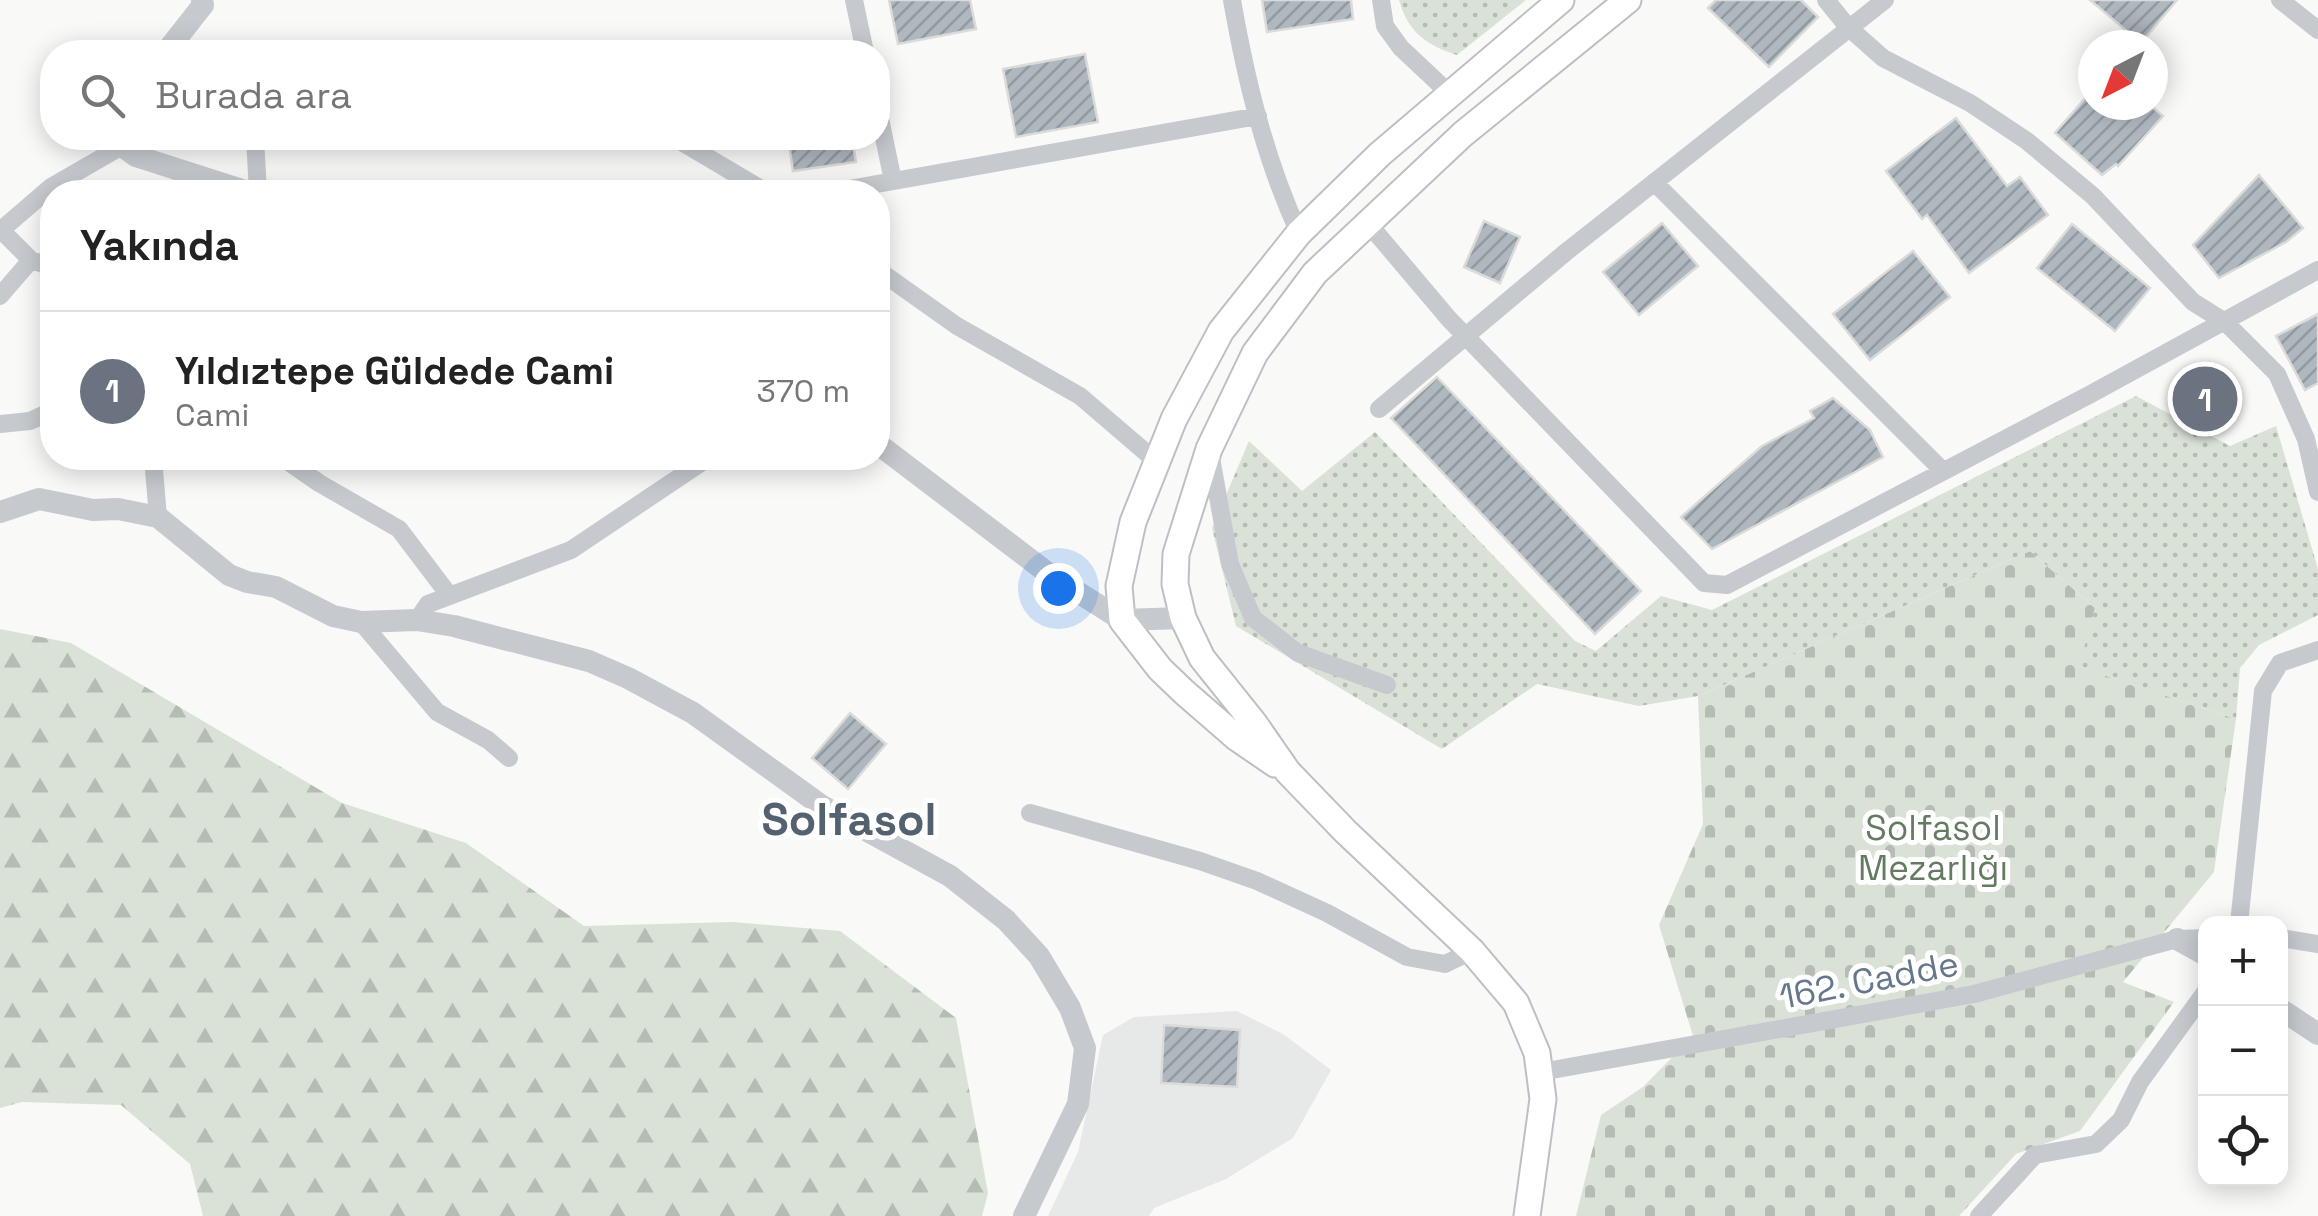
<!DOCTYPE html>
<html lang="tr">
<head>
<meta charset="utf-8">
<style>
  body { margin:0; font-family:"Space Grotesk",sans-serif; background:#f6f6f6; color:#222 }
  .controls { position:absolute; right:30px; bottom:30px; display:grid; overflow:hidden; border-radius:20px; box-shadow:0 5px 25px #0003 }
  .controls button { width:90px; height:90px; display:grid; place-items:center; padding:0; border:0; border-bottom:2px solid #e0e0e0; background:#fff; color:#222; font:50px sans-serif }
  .compass { position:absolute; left:2078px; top:30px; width:90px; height:90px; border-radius:50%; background:#fff; box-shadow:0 5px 25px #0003; rotate:222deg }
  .you { position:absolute; left:1058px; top:588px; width:35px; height:35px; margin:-25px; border:8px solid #fff; border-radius:50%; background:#1a73e8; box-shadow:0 0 0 15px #1a73e833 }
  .badge { display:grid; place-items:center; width:65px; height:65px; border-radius:50%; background:#f4621c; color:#fff; font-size:32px; font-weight:700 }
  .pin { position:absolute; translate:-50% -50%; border:5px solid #fff; box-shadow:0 2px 10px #0006 }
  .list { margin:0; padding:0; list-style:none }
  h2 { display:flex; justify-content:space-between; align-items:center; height:130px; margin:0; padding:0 40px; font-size:42px }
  h2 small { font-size:32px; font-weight:400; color:#767676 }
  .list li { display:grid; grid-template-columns:65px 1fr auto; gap:30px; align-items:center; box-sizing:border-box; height:160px; padding:0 40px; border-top:2px solid #e0e0e0 }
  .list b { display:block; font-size:38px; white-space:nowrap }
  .list p { margin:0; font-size:32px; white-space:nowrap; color:#767676 }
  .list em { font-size:32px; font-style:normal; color:#767676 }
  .icon { flex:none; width:55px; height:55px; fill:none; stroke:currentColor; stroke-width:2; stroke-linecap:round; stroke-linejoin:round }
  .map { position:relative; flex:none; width:2318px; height:1216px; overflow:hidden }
  .search { position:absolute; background:#fff; box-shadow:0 5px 25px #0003; left:40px; top:40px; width:850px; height:110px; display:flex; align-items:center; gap:25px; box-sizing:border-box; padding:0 35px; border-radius:40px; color:#767676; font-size:38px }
  .panel { position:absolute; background:#fff; box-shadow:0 5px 25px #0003; left:40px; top:180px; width:850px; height:290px; border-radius:40px }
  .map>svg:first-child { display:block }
  .built { fill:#e7e8e8 }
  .forest { fill:url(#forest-firs) }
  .cemetery { fill:url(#cemetery-stones) }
  .park { fill:url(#park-dots) }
  .building { fill:url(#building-hatch); stroke:#dbdbd9; stroke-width:2.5 }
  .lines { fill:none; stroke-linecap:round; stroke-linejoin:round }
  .secondary-casing { stroke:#bbc0c5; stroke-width:29 }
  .minor { stroke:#c6cacf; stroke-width:18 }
  .tertiary { stroke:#c6cacf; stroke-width:22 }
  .secondary { stroke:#fff; stroke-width:25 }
  .labels { text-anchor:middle; stroke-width:10; stroke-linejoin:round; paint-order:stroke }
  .park-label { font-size:35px; fill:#647b61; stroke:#fff }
  .street-label { font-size:35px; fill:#65778b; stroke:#fff }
  .district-label { font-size:45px; font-weight:bold; fill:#54616f; stroke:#fff }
</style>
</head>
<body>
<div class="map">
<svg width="2318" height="1216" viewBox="0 0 2318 1216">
  <defs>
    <pattern id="forest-firs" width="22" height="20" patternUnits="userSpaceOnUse" patternTransform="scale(2.5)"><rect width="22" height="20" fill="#dae2d7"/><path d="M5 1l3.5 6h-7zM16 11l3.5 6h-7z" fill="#b4bcb4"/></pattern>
    <pattern id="cemetery-stones" width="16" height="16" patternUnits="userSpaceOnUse" patternTransform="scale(2.5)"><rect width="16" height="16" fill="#dae2d7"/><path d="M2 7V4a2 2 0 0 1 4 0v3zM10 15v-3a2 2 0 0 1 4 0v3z" fill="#b4bcb4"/></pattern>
    <pattern id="park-dots" width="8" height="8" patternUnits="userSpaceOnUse" patternTransform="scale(2.5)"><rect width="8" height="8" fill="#dae2d7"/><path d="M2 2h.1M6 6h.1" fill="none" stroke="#b4bcb4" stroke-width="1.8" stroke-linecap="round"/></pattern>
    <pattern id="building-hatch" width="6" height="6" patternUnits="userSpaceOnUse" patternTransform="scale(2.5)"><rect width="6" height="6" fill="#afb7bf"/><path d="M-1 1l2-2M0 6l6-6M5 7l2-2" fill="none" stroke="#929aa1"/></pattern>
  </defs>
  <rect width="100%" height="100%" fill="#f9f9f7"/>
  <path class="built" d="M1237 1011 1283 1034 1331 1070 1293 1138 1226 1179 1154 1208 1149 1216H1048L1078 1152 1103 1035 1134 1017Z"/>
  <path class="forest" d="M0 629 71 643 342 803 466 843 584 926 732 922 840 931 956 1018 988 1193 982 1216H203L190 1164 121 1105 22 1102 0 1108Z"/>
  <path class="cemetery" d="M2030 551 2095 608 2080 667 2236 719 2214 872 2123 982 2174 1002 2080 1131 2016 1154 1959 1216H1576L1601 1115 1643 1087 1693 1036 1659 925 1703 824 1698 696Z"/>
  <path class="park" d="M1399 0H1526L1457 55C1426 45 1408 32 1399 0Z
    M2136 396 2230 446 2276 426 2318 569V615L2259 645 2240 668 2236 719 2079 667 2095 608 2030 551 1698 696 1639 706 1537 684 1442 749 1236 626 1212 528 1249 441 1302 491 1375 432 1575 641 1596 651 1661 596 1712 610Z"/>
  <path class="building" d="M889 0H970L976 29 898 44Z
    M1262 0H1351L1353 19 1267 32Z
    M1716 0H1801L1818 17 1769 67 1708 8Z
    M2090 0H2177L2141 43Z
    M1085 54 1098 122 1016 137 1003 69Z
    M2093 89V105H2150L2163 116 2118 166 2116 164 2102 175 2055 133Z
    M1956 118 2007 186 2020 177 2048 215 1969 273 1927 215 1922 219 1886 171Z
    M788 138H852L856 162 793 171Z
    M2259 175 2303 228 2286 242 2219 278 2193 245Z
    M1484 221 1520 237 1500 283 1464 267Z
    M1662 223 1698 266 1639 315 1603 272Z
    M2072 224 2150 288 2115 331 2037 268Z
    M1913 251 1950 297 1870 360 1833 314Z
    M2318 314V383L2305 390 2276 336Z
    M2187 370 2239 390 2224 428 2172 408Z
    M1437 377 1641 591 1595 634 1391 418Z
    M1833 398 1870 430 1883 457 1712 549 1681 517 1762 446 1814 418 1810 411Z
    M850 713 886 744 848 789 812 758Z
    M1164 1025 1240 1030 1237 1087 1161 1083Z"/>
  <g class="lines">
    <g class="secondary-casing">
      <path id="secondary" d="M1275 764 1237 738 1184 692 1160 669 1122 620 1119 586 1133 522 1174 419 1221 331 1299 233 1380 154 1561 0
        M1527 1216 1543 1099 1537 1053 1516 1003 1472 951 1346 832 1288 772 1254 723 1202 658 1183 618 1175 584 1176 554 1209 449 1255 353 1315 273 1463 134 1628 0"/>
    </g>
    <path class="minor" d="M854 0 865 52
      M1232 0C1246 80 1265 159 1299 233
      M1381 0 1385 26 1401 48 1450 94
      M1826 0 1848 27 1883 58 1970 103 2027 141 2093 196 2193 302 2225 322 2277 374 2306 439 2318 492
      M2280 0 2318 30
      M878 109 893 181
      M255 138 258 192
      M675 138 766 192
      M1654 182 1943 471
      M832 192 1258 116
      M1367 222 1449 319 1704 583 1727 585 2089 395 2318 270
      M0 231 51 187 122 146
      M3 232 31 260 52 267
      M878 270 957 326 1080 396 1157 462
      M0 296 31 260
      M1379 409 1566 252 1885 0
      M0 424 30 421 52 411
      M1210 452 1230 564 1253 618 1298 653 1387 685
      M153 458 158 517
      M283 458 319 483 399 529 449 595
      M417 620 428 604 571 550 708 458
      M361 622 437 712 488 740 509 758
      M1030 813 1200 861 1257 881 1327 913 1407 957 1445 964 1472 951
      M2239 924 2263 691 2280 663 2318 650
      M2280 938 2318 944
      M1541 1072 1974 994 2177 939 2206 938
      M1979 1216 2035 1155 2096 1144 2121 1120 2140 1082 2206 991"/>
    <path class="tertiary" d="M166 52 203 5 202 0
      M121 138 122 146 136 156 248 192
      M878 444 1049 574 1122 620 1183 618
      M0 512 39 499 93 510 118 509 158 517 229 575 247 582 276 587 333 616 361 622 417 620 454 626 589 661 628 678 693 713 822 806 950 876 1006 920 1039 956 1070 1008 1085 1048 1078 1104 1024 1216
      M2177 939 2206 955
      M2280 1009 2318 1034"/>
    <use href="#secondary" class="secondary"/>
  </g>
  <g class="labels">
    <g class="park-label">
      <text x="1933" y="840">Solfasol<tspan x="1933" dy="40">Mezarlığı</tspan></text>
    </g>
    <g class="street-label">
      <text transform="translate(1869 980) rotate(-11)" y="12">162. Cadde</text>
    </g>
    <g class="district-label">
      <text x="849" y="835">Solfasol</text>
    </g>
  </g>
</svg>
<div class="controls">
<button>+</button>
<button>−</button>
<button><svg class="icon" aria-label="locate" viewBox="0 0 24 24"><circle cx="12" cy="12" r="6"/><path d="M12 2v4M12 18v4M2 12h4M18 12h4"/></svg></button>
</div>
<svg class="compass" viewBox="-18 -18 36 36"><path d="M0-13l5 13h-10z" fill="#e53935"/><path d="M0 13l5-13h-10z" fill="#767676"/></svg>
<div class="you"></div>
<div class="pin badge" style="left:2205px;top:399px;background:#6b7280">1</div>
<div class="search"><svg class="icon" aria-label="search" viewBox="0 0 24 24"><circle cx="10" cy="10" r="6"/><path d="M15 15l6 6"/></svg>Burada ara</div>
<section class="panel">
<h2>Yakında<small></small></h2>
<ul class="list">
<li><span class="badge" style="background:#6b7280">1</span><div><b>Yıldıztepe Güldede Cami</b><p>Cami</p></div><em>370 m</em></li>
</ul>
</section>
</div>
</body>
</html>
